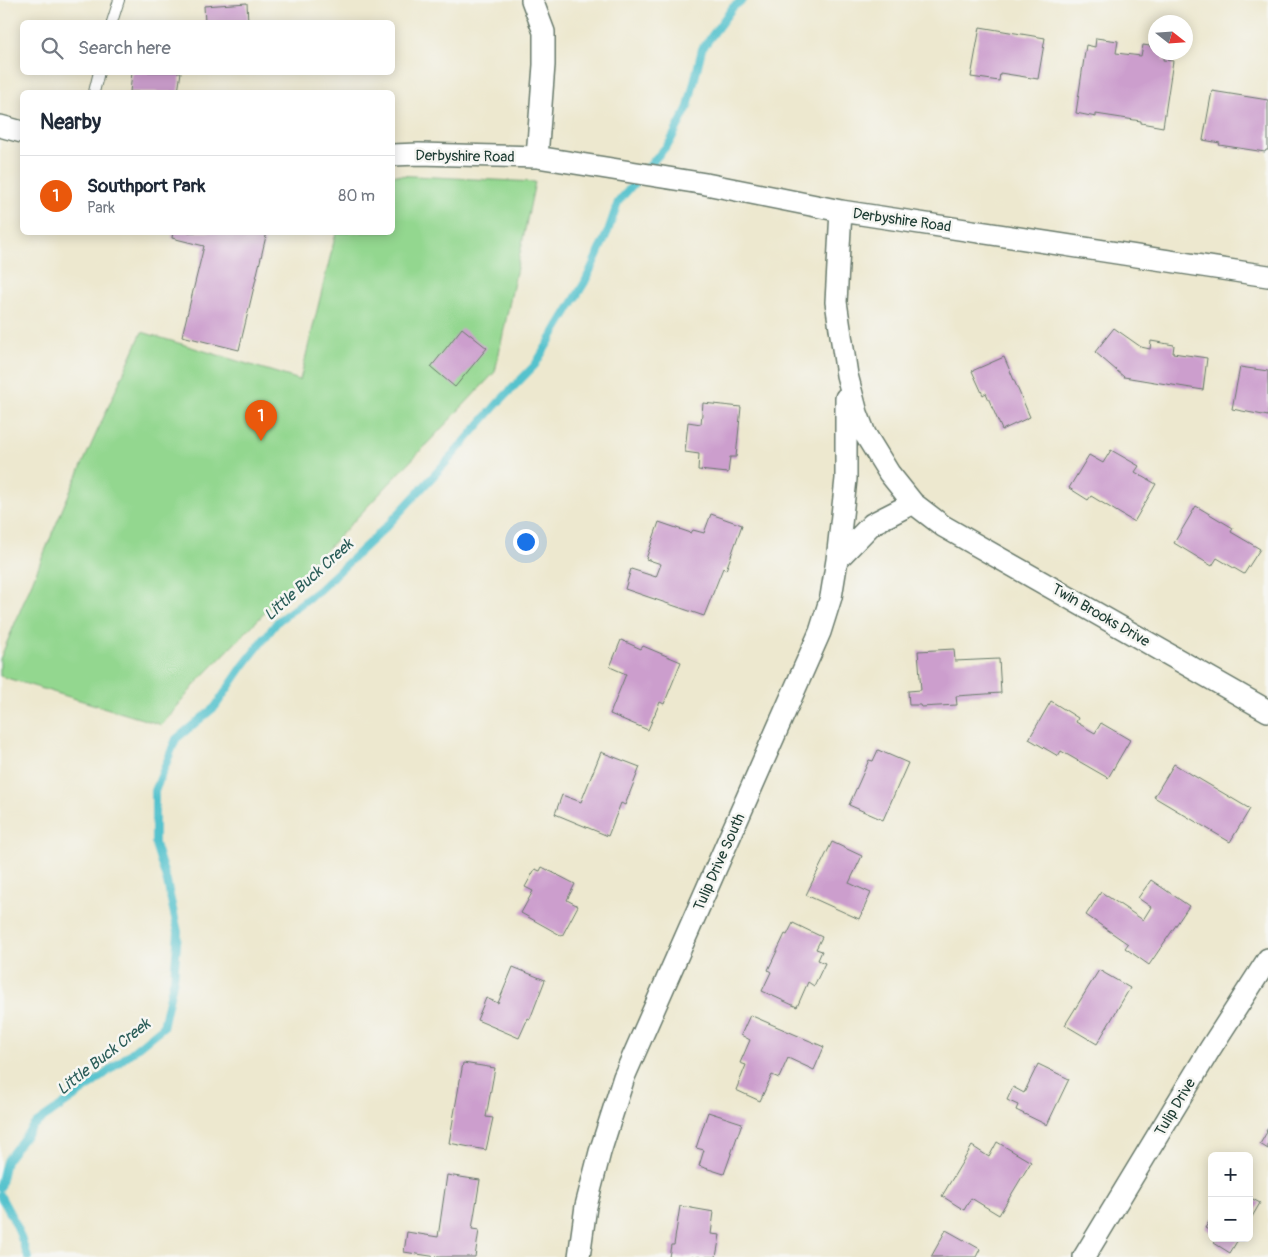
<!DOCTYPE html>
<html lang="en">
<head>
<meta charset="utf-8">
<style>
  body { margin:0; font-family:Pangolin,sans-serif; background:#f6f6f7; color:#1f2937 }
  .controls { position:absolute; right:15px; bottom:15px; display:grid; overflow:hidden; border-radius:8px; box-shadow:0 2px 12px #0003 }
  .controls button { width:45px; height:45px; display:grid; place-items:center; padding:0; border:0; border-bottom:1px solid #e0e1e3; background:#fff; color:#1f2937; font:25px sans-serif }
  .compass { position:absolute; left:1148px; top:15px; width:45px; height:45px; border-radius:50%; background:#fff; box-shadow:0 2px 12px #0003; rotate:107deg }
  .you { position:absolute; left:525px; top:541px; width:18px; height:18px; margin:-12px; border:4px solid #fff; border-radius:50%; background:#1a73e8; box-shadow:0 0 0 8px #1a73e833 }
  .badge { display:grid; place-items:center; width:32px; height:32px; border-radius:50%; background:#ea580c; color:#fff; font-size:16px; font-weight:700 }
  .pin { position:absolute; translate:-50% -41px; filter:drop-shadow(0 1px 2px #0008) }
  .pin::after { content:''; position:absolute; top:26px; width:18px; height:15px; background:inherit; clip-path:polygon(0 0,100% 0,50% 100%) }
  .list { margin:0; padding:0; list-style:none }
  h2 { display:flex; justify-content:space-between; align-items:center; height:65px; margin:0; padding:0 20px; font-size:21px }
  h2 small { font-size:16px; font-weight:400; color:#747a83 }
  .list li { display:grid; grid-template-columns:32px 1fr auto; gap:15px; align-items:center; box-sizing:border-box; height:80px; padding:0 20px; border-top:1px solid #e0e1e3 }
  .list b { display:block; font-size:19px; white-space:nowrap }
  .list p { margin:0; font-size:16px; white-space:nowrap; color:#747a83 }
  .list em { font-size:16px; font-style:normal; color:#747a83 }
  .icon { flex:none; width:28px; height:28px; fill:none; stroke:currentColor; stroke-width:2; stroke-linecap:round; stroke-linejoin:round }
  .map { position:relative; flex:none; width:1268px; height:1257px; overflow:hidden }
  .search { position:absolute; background:#fff; box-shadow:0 2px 12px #0003; left:20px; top:20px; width:375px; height:55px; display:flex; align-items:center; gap:12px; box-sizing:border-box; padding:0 18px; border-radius:8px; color:#747a83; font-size:19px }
  .panel { position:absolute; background:#fff; box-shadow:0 2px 12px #0003; left:20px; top:90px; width:375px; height:145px; border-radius:8px }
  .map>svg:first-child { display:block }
  .green { fill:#93d78f; stroke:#598a62 }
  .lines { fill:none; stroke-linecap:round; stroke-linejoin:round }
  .stream { stroke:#55c2cd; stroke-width:8 }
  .building { fill:#cc9ecd }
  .service-casing { stroke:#67796a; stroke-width:12 }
  .minor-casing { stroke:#67796a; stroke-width:24 }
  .service { stroke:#fff; stroke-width:10 }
  .minor { stroke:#fff; stroke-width:21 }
  .labels { text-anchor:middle; stroke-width:5; stroke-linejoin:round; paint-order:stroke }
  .street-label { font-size:15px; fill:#1f3d34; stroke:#f6f6f2 }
  .water-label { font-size:16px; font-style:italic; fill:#2c5e5a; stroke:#f6f6f2 }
</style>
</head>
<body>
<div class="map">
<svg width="1268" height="1257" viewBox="0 0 1268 1257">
  <rect width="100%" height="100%" fill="#f6f6f2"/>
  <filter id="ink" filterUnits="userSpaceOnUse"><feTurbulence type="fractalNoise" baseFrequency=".02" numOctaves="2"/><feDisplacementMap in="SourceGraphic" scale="10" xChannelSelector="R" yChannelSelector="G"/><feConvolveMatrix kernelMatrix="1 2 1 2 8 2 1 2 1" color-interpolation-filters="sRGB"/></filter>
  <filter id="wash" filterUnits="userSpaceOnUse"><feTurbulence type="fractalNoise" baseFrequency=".0096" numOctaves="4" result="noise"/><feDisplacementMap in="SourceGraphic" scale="20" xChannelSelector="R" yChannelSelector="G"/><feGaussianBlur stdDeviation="1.12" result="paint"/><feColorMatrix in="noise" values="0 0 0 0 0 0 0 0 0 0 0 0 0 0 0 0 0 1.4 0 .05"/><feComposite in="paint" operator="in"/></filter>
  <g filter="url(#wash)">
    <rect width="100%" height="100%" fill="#ede8cf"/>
    <path class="green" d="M393 175 535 182 495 372 332 544 198 681 162 725 0 676V659L65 503 142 332 300 380 336 233 392 232Z"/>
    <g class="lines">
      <path class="stream" d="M0 1187 6 1161 34 1125 90 1086 163 1027 174 978 178 932 167 882 155 844V791L176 739 215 707 243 666 278 621 319 590 387 526 451 457 497 404 535 365 585 282 608 231 618 202 670 142 688 107 702 49 733 7 743 0
        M0 1195 16 1224 28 1257"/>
    </g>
    <g id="blocks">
      <path class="building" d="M247 3 248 22H205L204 6Z
        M980 27 1045 38 1038 79 1000 73 999 81 971 77Z
        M1096 38 1118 41 1116 53 1141 56 1143 45 1156 47V52H1164L1163 60 1173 61 1163 127 1141 123V121L1096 114V117L1076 113 1086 45 1095 47Z
        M132 72H181L178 92H130Z
        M1212 91 1268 100V150H1266L1265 152 1219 145 1220 143 1203 140Z
        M173 232H267L239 350 182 336 204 246 172 238Z
        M462 328 487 348 455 387 431 367Z
        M1114 328 1141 347 1150 349 1151 341 1174 345 1173 353 1207 358 1203 390 1124 377 1095 352Z
        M1004 357 1030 417 1002 430 986 393 983 395 972 371Z
        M1240 367 1268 371V416L1232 409Z
        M703 403 741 407 736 457H730L728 473 698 470 699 454 685 452 688 422 701 424Z
        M1111 450 1139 466 1135 472 1156 484 1134 522 1091 496 1088 500 1069 488 1089 455 1103 463Z
        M1196 506 1233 528 1231 532 1260 549 1244 574 1217 558 1212 566 1174 543Z
        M711 514 742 525 726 570 723 568 704 616 625 589 631 569 656 577 661 564 646 559 659 522 691 533 693 530 704 533Z
        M621 640 641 649 643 646 681 662 664 704 660 702 648 730 610 714 626 674 610 667Z
        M954 649 955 661 999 659 1001 693 956 696 957 705 921 707 920 705H909L908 691 921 690 918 651Z
        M1051 701 1078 718 1076 722 1095 733 1101 723 1130 740 1108 778 1061 751 1058 756 1029 739Z
        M878 750 908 763 883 820 849 805 869 760 873 761Z
        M601 752 640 767 625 805 621 803 608 836 555 814 562 795 581 802Z
        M1174 764 1250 809 1230 842 1154 797Z
        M832 842 862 856 849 883 871 893 859 919 806 895Z
        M542 867 575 884 567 900 578 906 562 936 521 913 533 891 525 887 535 869 540 871Z
        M1151 880 1189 906 1149 965 1125 948 1128 944 1086 915 1101 892 1143 920 1151 907 1138 898Z
        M793 923 822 937 816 949 822 951 818 960 825 963 814 986 808 982 797 1007 762 991 771 972 768 970 785 934 787 935Z
        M513 967 545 980 530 1019 528 1018 519 1038 477 1020 486 998 498 1003Z
        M1099 970 1130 988 1097 1044 1065 1025Z
        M750 1015 824 1047 814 1070 788 1058 779 1078 772 1075 760 1101 736 1090 746 1065 740 1063 750 1040 741 1035Z
        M463 1063 495 1068 486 1117 493 1118 486 1150 449 1143Z
        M1038 1064 1069 1079 1047 1125 1016 1110 1018 1105 1007 1100 1013 1087 1024 1093Z
        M708 1112 742 1123 724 1174 699 1166 704 1150 696 1148Z
        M1268 1128V1149L1260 1144 1267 1132 1266 1131Z
        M997 1142 1031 1162 999 1215 971 1198 964 1210 942 1196 972 1146 989 1157Z
        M447 1175 480 1180 472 1229 479 1230 475 1257H437L404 1252 407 1232 438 1237Z
        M1249 1197 1260 1203 1249 1222Z
        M680 1206 714 1212 711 1234 720 1235 716 1257H669L671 1245H674Z
        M1212 1217V1232L1205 1228Z
        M946 1230 980 1249 976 1257H931Z
        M1218 1238H1239L1230 1253 1214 1243Z"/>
    </g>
  </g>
  <g filter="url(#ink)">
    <use href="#blocks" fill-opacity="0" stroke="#67796a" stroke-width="1"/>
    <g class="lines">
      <g class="service-casing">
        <path id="service" d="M112 22 119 0
          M94 92 99 72"/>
      </g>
      <g class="minor-casing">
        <path id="minor" d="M532 0 544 32V65L537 157
          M0 126 22 132
          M392 155 419 154 537 157 706 184 841 211 1268 276
          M841 211 836 302 847 375 857 413 865 434 889 473 913 503 943 526 1268 711
          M837 560 846 479V398
          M579 1257 586 1206 600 1152 624 1077 820 632 831 597 837 560 872 524 913 503
          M1084 1257 1210 1049 1268 959"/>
      </g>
      <use href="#service" class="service"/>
      <use href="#minor" class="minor"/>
    </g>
  </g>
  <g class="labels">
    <g class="street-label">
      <text transform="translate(465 156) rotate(1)" y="5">Derbyshire Road</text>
      <text transform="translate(902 220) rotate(8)" y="5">Derbyshire Road</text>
      <text transform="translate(1101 615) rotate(30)" y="5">Twin Brooks Drive</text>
      <text transform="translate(719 862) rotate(-66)" y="5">Tulip Drive South</text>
      <text transform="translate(1175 1107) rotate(-59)" y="5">Tulip Drive</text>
    </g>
    <g class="water-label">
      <text transform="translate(308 579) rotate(-42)" y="6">Little Buck Creek</text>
      <text transform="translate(103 1056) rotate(-38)" y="6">Little Buck Creek</text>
    </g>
  </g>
</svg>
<div class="controls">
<button>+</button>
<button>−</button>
</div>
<svg class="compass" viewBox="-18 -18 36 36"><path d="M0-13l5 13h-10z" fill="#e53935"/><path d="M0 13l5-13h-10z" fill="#747a83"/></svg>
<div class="you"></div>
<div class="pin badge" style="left:261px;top:441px">1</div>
<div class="search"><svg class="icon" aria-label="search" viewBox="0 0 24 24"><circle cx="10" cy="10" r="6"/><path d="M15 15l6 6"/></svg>Search here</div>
<section class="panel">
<h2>Nearby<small></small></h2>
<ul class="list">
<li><span class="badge">1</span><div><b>Southport Park</b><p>Park</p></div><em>80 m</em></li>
</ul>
</section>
</div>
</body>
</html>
